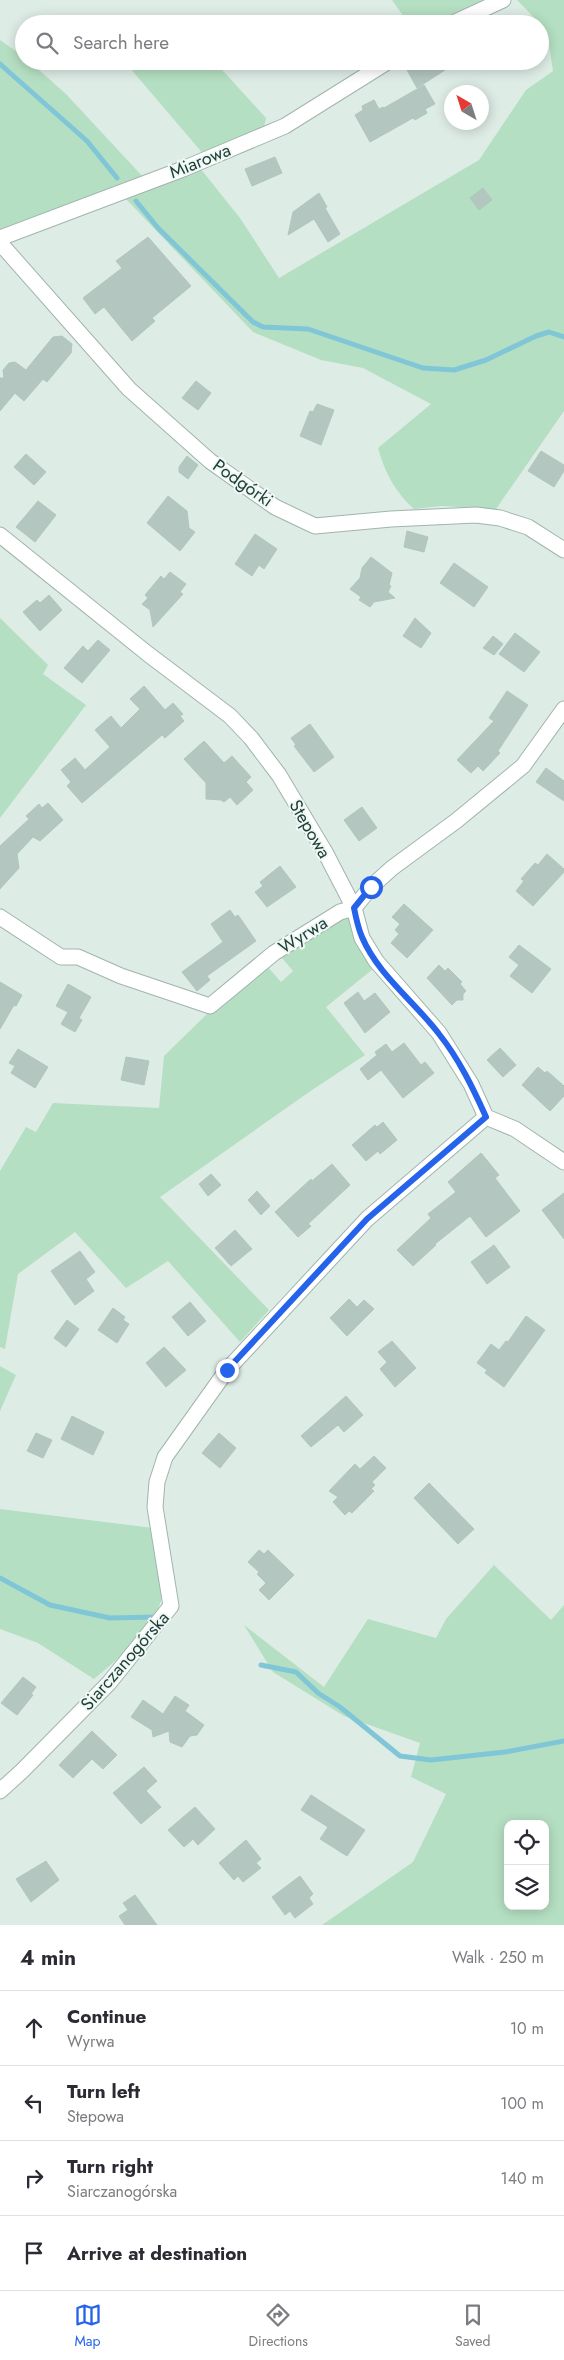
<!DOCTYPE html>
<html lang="en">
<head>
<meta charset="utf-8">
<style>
  body { margin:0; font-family:Jost,sans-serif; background:#f2f2f3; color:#2b2b33 }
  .controls { position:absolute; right:15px; bottom:15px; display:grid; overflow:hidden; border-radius:10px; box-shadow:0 2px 12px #0003 }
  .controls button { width:45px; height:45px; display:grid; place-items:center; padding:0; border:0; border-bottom:1px solid #e1e1e2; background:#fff; color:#2b2b33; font:25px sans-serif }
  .compass { position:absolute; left:444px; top:85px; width:45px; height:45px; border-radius:50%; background:#fff; box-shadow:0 2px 12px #0003; rotate:321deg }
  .stop { position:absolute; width:15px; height:15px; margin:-11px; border:4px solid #2563eb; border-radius:50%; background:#fff }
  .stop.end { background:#2563eb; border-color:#fff; box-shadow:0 1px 5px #0008 }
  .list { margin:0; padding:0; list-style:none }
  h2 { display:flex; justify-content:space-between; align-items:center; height:65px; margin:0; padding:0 20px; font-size:21px }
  h2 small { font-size:16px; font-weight:400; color:#7c7c81 }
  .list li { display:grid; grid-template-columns:32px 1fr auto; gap:15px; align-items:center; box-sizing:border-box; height:75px; padding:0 20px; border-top:1px solid #e1e1e2 }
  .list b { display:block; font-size:19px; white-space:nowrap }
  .list p { margin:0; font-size:16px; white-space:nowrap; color:#7c7c81 }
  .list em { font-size:16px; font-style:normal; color:#7c7c81 }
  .icon { flex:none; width:28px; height:28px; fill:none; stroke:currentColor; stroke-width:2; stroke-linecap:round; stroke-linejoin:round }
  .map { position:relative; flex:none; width:564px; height:1925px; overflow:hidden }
  .search { position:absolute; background:#fff; box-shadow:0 2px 12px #0003; left:15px; right:15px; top:15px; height:55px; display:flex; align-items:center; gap:12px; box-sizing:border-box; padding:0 18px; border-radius:28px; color:#7c7c81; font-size:19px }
  .sheet { height:365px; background:#fff }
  nav { display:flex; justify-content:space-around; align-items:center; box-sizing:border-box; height:70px; border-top:1px solid #e1e1e2; background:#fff; font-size:14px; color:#7c7c81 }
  nav a { display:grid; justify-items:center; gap:2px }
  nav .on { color:#2563eb }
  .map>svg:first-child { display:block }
  .green { fill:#b5dfc2; fill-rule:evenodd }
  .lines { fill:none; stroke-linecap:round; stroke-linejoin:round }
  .stream { stroke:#80c6d7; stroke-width:5 }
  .building { fill:#b3c6bf; stroke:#b0c6be }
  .minor-casing { stroke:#a1b4ae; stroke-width:17 }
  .minor { stroke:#fff; stroke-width:15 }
  .route { stroke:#2563eb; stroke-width:6 }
  .labels { text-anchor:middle; stroke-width:4; stroke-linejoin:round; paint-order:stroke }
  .street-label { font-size:18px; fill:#1e3d36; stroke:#eff8f4 }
</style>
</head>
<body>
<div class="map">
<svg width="564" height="1925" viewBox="0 0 564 1925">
  <rect width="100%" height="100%" fill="#deece6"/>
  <path class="green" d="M392 0H488L437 24H409Z
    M517 0H564V411L496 509 441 506 414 509C395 492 385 473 378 448L431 404 363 368 321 360 253 332 126 199 200 168 240 218 279 278 479 160 526 90 553 71 547 31Z
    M0 40 24 57V61H29L66 94 144 178 0 231Z
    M124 61H214L266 118 264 127 205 156Z
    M0 618 48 665 43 674 86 705 0 818Z
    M348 915 373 969 326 1007 365 1055 312 1090 160 1197 269 1310 240 1342 168 1261 126 1288 75 1232 18 1274 5 1349 0 1347V1171L26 1127 36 1132 53 1103 159 1108 164 1056 206 1015 267 966 281 982 293 971 282 958Z
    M0 1366 16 1375 0 1411Z
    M0 1509 153 1528C156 1547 162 1567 163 1586 164 1622 119 1658 94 1679L38 1643 0 1629Z
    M494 1565 551 1620 564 1605V1925H322L413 1862 446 1794 411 1777 420 1743 344 1716 273 1672 244 1625 324 1687 368 1619 436 1638 446 1619ZM508 1824H545V1906H508Z"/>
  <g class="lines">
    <path class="stream" d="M0 64 87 141 117 178
      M136 201 158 228 253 322 263 327 308 329 423 368 454 370 486 360 536 336 549 332 564 337
      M0 1578 50 1605 110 1618 157 1617
      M261 1665 296 1672 318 1693 340 1707 400 1756 431 1760 505 1752 564 1741"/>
  </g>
  <path class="building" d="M402 61H459L417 88Z
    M424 85 435 104 425 109 427 113 415 120 413 118 370 142 355 115 363 110 362 106 374 100 379 109 383 107 384 108Z
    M275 157 282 173 252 186 245 169Z
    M483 188 492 200 479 210 470 198Z
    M319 193 327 207 325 208 340 234 328 242 314 219 288 235 293 212Z
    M148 237 191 286 152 318 155 321 132 341 104 307 95 314 83 298 122 268 116 261Z
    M62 336 72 344 71 353 47 382 43 379 24 401 15 393 0 411V378H4L3 370 9 363 15 362 26 370 53 337Z
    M196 381 211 393 198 410 182 398Z
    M317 404 334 410 321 445 300 436 310 411 313 412Z
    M541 451 564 465V471L554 487 528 471Z
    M26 454 46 472 34 485 14 467Z
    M187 456 198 465 188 479 179 472V467Z
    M168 496 187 511 189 528 195 532 180 551 147 523Z
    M38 501 56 515 35 542 16 527Z
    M407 531 428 537 424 552 404 547Z
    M255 534 277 549 264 569 259 565 252 576 235 564Z
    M371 557 392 573 389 585 391 586 388 592 395 598 374 602 370 607 359 600 361 597 350 589 360 578 362 568Z
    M454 563 488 587 474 607 440 583Z
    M170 572 186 584 180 592 183 594 153 627 150 610 142 604 148 598 145 595 161 576 164 579Z
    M49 595 62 610 40 631 23 612 37 600 40 603Z
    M415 618 431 633 421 648 403 636Z
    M515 633 540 652 524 672 499 654Z
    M493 636 503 644 494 655 483 648Z
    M98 640 110 650 82 683 64 668 83 646 88 651Z
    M144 686 165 710 173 703 183 714 180 716 184 721 165 738 162 735 82 803 67 786 71 782 61 770 75 758 85 770 110 747 95 730 111 716 121 728 140 709 130 699Z
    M507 691 528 705 498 751 500 753 483 771 478 766 471 773 457 760 494 721 489 718Z
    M310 724 334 757 314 772 294 746 296 745 291 738Z
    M204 741 224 763 232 756 251 777 246 782 253 790 237 805 230 797 224 802 221 800 206 799V783L184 759Z
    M546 768 564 781V801L536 782Z
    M48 803 63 820 40 841 33 837 17 854 19 868 0 889V846L29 819 26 816 39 804 42 808Z
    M362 807 377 828 359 841 344 820Z
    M547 854 564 869V872L533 906 516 891 524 881 521 879 535 863 538 865Z
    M280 866 296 887 267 907 255 892 263 886 260 882Z
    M404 904 433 930 407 958 391 943 399 934 395 930 400 924 392 917Z
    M230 910 235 917 238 915 256 941 207 976 210 980 197 991 182 972 223 942 211 924Z
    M519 945 551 969 532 993 510 976 519 965 509 957Z
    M439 965 445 971 448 968 462 982 460 984 466 991 463 994V1000H457L452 1005 427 978Z
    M0 982 22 995 16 1006 14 1005 0 1029Z
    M68 984 91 997 79 1018 82 1020 75 1032 61 1024 68 1012 56 1006Z
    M358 992 364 1001 375 993 390 1012 365 1033 344 1003Z
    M404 1043 421 1065 425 1062 434 1073 403 1098 381 1070 368 1080 360 1069 377 1055 375 1052 386 1044 392 1052Z
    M500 1048 516 1065 503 1077 487 1060Z
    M18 1049 48 1067 35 1088 11 1073 15 1066 9 1063Z
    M126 1057 149 1061 144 1085 121 1080Z
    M538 1067 545 1073 547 1071 564 1086V1096L550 1111 522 1085Z
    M383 1122 397 1140 380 1154 378 1151 366 1161 352 1145 375 1125 377 1127Z
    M481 1153 499 1175 495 1178 520 1211 486 1237 470 1216 435 1244 436 1245 413 1266 397 1250 431 1218 428 1214 456 1192 448 1182Z
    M332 1164 350 1185 308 1224 311 1226 298 1237 275 1212 311 1179 312 1181Z
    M211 1174 221 1185 208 1196 199 1184Z
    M257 1191 270 1206 261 1215 248 1200Z
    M564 1193V1239L542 1210Z
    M235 1230 252 1249 231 1266 215 1248Z
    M494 1245 510 1267 487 1284 471 1262Z
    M80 1251 95 1272 86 1279 94 1291 75 1305 51 1271Z
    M349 1299 357 1307 364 1300 374 1309 347 1336 330 1318Z
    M190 1302 206 1321 188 1336 172 1317Z
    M113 1308 125 1317 123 1320 129 1324 117 1343 98 1330Z
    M526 1316 545 1330 504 1387 485 1373 487 1370 477 1363 491 1344 499 1350 506 1341 508 1342Z
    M67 1320 79 1329 66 1347 54 1338Z
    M392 1341 416 1368 395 1387 380 1369 387 1362 378 1352Z
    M164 1347 186 1370 166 1387 146 1363Z
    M346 1396 363 1415 344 1432 338 1425 311 1447 301 1436Z
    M72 1416 104 1432 93 1455 61 1439Z
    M36 1433 52 1440 43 1458 27 1451Z
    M219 1433 236 1448 220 1468 202 1453Z
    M374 1456 386 1468 372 1482 375 1485 371 1489 374 1491 352 1513 349 1511 345 1515 333 1502 338 1497 329 1491 355 1464 360 1469Z
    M429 1483 474 1529 458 1544 414 1498Z
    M259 1550 264 1554 268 1550 294 1575 269 1600 259 1590 266 1583 257 1574 259 1572 248 1562Z
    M23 1677 36 1687 31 1694 33 1695 17 1715 1 1703Z
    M175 1696 189 1705 185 1711 204 1725 197 1735 190 1736 182 1747 170 1742 169 1731 153 1737 152 1730 131 1717 143 1700 163 1714Z
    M92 1731 117 1755 103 1769 92 1759 73 1778 59 1765Z
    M144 1767 157 1781 146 1791 161 1807 141 1824 113 1793Z
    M311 1795 365 1830 347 1856 320 1839 328 1827 301 1810Z
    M195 1807 215 1829 198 1845 193 1839 184 1847 168 1830Z
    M246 1840 261 1859 256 1863 261 1868 243 1882 238 1876 234 1880 219 1863Z
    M46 1861 59 1880 31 1902 16 1879Z
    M300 1876 313 1894 309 1898 313 1904 295 1918 290 1911 285 1915 272 1897Z
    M135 1895 157 1925H125L119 1916 128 1910 123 1903Z"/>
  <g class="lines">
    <g class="minor-casing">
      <path id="minor" d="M451 24 503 0
        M0 238 183 169 285 126 389 61
        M0 243 129 389 210 461 275 507 315 526 391 519 476 515 500 518 528 527 564 550
        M0 535 148 654 230 716 251 738 279 775 325 852 354 908 362 938 376 961 439 1033 471 1084 486 1117 515 1129 564 1162
        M0 917 61 957H78L121 976 210 1006 274 953 340 912 354 908 371 887 392 868 456 821 523 766 564 709
        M0 1791 22 1771 109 1683 171 1606 155 1507 157 1482 165 1457 227 1370 367 1219 486 1117"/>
    </g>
    <use href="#minor" class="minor"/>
  </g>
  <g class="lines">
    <path class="route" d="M227 1370 367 1219 486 1117C473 1088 459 1059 439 1034 415 1002 378 975 362 937 358 928 356 918 354 908L371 887"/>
  </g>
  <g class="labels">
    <g class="street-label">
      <text transform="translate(200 161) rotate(-22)" y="6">Miarowa</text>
      <text transform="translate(243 483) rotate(35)" y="6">Podgórki</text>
      <text transform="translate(310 829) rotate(60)" y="6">Stepowa</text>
      <text transform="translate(303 935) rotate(-32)" y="6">Wyrwa</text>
      <text transform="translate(125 1661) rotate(-49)" y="6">Siarczanogórska</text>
    </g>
  </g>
</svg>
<div class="controls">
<button><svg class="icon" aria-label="locate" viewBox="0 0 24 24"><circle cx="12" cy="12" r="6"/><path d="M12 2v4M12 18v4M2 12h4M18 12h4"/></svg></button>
<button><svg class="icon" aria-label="layers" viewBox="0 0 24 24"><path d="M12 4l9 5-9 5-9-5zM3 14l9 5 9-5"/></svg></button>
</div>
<svg class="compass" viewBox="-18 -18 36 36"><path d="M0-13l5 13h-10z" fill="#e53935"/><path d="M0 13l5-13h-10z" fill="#7c7c81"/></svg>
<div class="stop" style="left:371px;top:887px"></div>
<div class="stop end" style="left:227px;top:1370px"></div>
<div class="search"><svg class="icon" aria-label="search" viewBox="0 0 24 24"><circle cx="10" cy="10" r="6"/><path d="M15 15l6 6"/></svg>Search here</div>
</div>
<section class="sheet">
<h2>4 min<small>Walk · 250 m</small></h2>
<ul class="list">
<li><svg class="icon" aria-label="ahead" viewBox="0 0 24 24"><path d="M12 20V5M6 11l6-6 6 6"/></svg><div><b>Continue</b><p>Wyrwa</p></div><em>10 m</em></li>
<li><svg class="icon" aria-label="left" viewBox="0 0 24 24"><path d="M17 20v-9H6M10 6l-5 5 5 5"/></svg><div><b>Turn left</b><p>Stepowa</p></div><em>100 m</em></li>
<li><svg class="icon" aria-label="right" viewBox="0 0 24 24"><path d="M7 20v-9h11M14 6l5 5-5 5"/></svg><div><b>Turn right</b><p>Siarczanogórska</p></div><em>140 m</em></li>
<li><svg class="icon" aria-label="arrive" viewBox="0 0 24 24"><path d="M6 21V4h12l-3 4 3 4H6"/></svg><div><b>Arrive at destination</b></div></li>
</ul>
</section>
<nav>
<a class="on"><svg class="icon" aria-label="map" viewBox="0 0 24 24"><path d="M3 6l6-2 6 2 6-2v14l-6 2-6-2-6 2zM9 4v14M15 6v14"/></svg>Map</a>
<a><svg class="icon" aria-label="directions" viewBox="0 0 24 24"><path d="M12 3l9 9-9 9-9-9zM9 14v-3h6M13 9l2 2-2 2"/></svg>Directions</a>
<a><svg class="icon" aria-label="saved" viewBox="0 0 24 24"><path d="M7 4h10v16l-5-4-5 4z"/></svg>Saved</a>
</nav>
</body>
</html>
